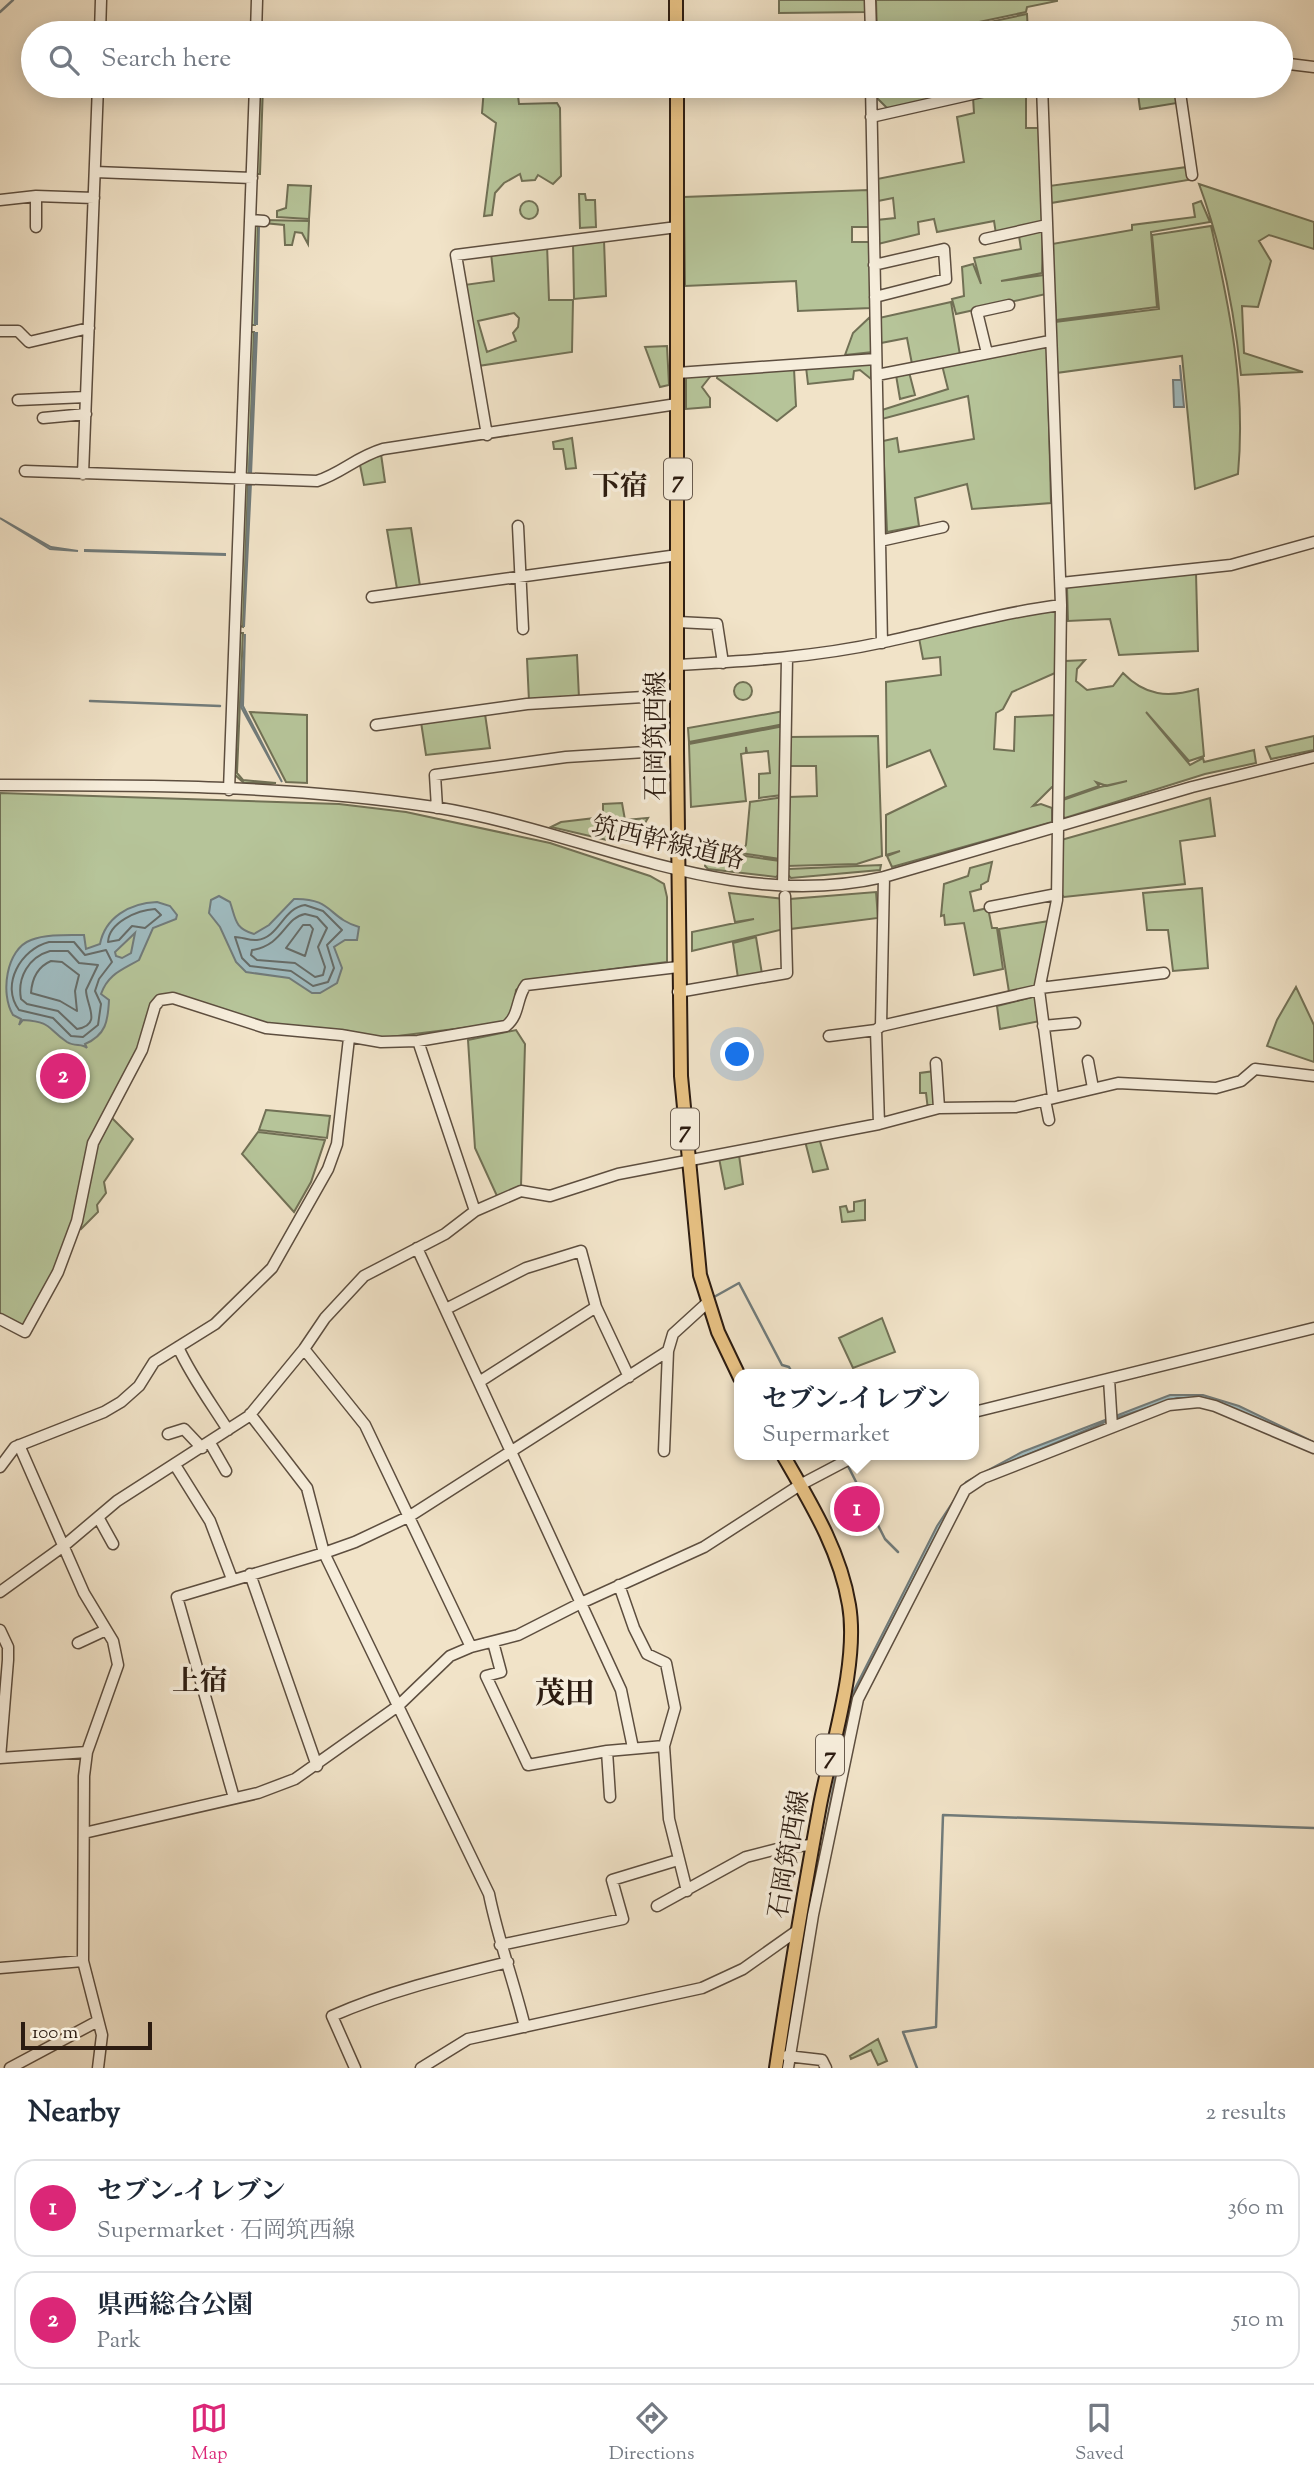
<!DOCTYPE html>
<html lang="en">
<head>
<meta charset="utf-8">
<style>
  body { margin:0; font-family:"Sorts Mill Goudy","Noto Serif JP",serif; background:#f2f2f3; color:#1f2937 }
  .scale { position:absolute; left:21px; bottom:18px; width:131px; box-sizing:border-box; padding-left:7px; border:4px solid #2c1c11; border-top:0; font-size:19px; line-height:24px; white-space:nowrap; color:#2c1c11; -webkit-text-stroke:5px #f6eddb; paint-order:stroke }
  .you { position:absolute; left:738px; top:1055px; width:24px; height:24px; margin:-18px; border:5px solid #fff; border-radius:50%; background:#1a73e8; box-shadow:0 0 0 10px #1a73e833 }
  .badge { display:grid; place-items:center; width:46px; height:46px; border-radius:50%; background:#db2777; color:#fff; font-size:23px; font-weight:700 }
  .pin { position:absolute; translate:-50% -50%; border:4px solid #fff; box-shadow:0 2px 7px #0006 }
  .popup { position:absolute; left:734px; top:1369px; width:245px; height:91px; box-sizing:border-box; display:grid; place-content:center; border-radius:14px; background:#fff; filter:drop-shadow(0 2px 5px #0005); font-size:23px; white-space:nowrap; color:#747a83 }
  .popup b { font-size:26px; color:#1f2937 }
  .popup::after { content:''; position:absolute; left:50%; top:100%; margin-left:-14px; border:14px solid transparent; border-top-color:#fff }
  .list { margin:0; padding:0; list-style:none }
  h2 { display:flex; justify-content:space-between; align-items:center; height:91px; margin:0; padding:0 28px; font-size:30px }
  h2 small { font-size:23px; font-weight:400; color:#747a83 }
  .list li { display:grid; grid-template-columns:46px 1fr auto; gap:21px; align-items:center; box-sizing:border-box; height:98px; margin:0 14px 14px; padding:0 14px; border:2px solid #e0e1e3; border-radius:21px }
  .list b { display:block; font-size:26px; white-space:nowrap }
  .list p { margin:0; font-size:23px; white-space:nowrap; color:#747a83 }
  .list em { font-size:23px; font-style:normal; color:#747a83 }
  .icon { flex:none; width:38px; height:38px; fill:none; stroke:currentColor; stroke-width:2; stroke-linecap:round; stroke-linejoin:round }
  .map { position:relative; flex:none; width:1314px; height:2068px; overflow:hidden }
  .search { position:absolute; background:#fff; box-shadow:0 4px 18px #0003; left:21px; right:21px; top:21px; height:77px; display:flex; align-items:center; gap:18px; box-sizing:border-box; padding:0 24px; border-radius:38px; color:#747a83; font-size:26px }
  .sheet { height:315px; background:#fff }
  nav { display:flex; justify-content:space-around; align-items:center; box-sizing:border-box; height:98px; border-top:2px solid #e0e1e3; background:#fff; font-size:19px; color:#747a83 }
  nav a { display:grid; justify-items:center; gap:4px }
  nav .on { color:#db2777 }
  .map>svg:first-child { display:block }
  .green { fill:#b6c499; stroke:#717055; stroke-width:2; fill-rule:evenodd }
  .water { fill:#9fbbc0; stroke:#717b7a; stroke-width:2; fill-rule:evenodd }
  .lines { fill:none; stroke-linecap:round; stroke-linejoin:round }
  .shore { stroke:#666c68; stroke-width:2 }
  .stream { stroke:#717b7a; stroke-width:2.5 }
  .minor-casing { stroke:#5d4e3f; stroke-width:13 }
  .major-casing { stroke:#2c1c11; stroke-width:16 }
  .minor { stroke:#f6eddb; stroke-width:10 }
  .major { stroke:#e8c284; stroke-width:12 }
  .labels { text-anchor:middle; stroke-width:7; stroke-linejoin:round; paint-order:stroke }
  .shield { fill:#f6eddb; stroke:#695b4e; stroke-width:2 }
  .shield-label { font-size:24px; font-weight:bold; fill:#2c1c11 }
  .street-label { font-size:26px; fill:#2c1c11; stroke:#f6eddb }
  .neighbourhood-label { font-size:28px; font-weight:bold; fill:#2c1c11; stroke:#f6eddb }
  .quarter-label { font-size:30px; font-weight:bold; fill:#2c1c11; stroke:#f6eddb }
</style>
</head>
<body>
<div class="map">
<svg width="1314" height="2068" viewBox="0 0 1314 2068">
  <rect width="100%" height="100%" fill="#f1e3c8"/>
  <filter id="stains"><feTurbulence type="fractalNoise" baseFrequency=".00286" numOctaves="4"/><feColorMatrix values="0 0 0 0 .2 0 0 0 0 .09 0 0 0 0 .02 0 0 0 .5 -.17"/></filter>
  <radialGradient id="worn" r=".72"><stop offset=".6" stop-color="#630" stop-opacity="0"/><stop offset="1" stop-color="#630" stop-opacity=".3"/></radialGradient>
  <path class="green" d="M779 0H867V12L779 13Z
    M876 0H1057V1L1027 7 1026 12 927 33H877Z
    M1027 14 1028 33H938Z
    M259 86H263L260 174H256Z
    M877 86H982L888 109 877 98Z
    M1021 86H1038V91H1026V128H1040L1042 222 996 234 994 221 937 232 934 219 918 222 919 234 878 244 877 220 895 218 893 198 878 201 877 179 964 162 957 117 974 113 973 97Z
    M1137 86H1175L1177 103 1140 109Z
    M517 87 519 104 557 103 560 108 561 176 553 184 538 175 535 180 522 181 520 174 504 183 495 193 492 215 484 216 496 123 482 113 484 88Z
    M1187 167 1188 180 1051 203 1049 186Z
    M1199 184 1314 222V249L1269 235 1259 241 1271 261 1258 307 1242 306 1244 353 1303 372 1241 375C1234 309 1222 246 1199 184Z
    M288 185 311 186 309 219 277 217V211L286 208Z
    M868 190 869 227H852V242H869L871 308 798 311 796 281 685 286 684 197Z
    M579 194H585L586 200H595L596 227 580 228Z
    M520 210a9 9 0 1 1 18 0a9 9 0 1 1-18 0Z
    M1201 201 1210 222 1151 232 1157 307 1056 320 1052 244 1132 230V225L1195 217 1193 204Z
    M264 220 309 221 308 244 302 233 295 232 292 245H285L284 225 264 223Z
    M255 225H258L255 325H251Z
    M1211 226C1230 309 1246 388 1238 474L1195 489 1182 356 1056 373 1055 322 1159 309 1152 235Z
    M1043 230 1042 273 1001 281 1044 275 1046 294 956 314 952 299 964 296 962 267 973 264 981 284 974 258 1021 249 1019 236Z
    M604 240 606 296 574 299 573 243Z
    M547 244 549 300H573L572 352 478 366 464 285 494 281 491 253ZM514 313 519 318 518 327 513 333 516 341 487 352 478 321Z
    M951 302 960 355 912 364 907 338 881 343 879 318Z
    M870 317 873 352 845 355 853 333Z
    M250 332H254L249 476H246Z
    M1047 344 1051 503 972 509 967 484 915 498 919 526 887 532 883 441 897 438 899 452 974 439 968 396 882 419V410L948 389 942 365Z
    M667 346 669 385 660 387 645 347Z
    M871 363V379L860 370 854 371 853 379 808 384 806 367Z
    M794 369 796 406 777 421 717 378 718 373Z
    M909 372 915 395 900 399 896 375Z
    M713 373 702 387 710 398V407L686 409V375Z
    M572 438 576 468 566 469 563 449H554L553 442Z
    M381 454 385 482 364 485 360 465 363 460Z
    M245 483 248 484 243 627 240 626Z
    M411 528 420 586 397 589 387 530Z
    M1196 573 1198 651 1119 655 1110 619 1068 621 1067 587Z
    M1052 610 1057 612 1055 673 1012 692 1003 709 996 713 994 749 1014 751 1015 717 1055 715 1053 786 1033 806 1041 804 1052 808V822L892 867 887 856 900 851 886 855V815L946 786 930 750 887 767 886 682 941 675 940 657 923 659 919 638 1003 616Z
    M240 633H243L237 773 243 780 276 783H244L235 775Z
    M577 655 579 698 529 701 527 659Z
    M1085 660 1077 669 1076 681 1087 690 1113 686 1123 673C1145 696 1168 698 1198 689L1204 756 1189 761 1146 712 1190 765 1203 758 1204 762 1254 750 1256 763 1205 774 1065 818 1061 816 1060 801 1100 787 1127 781 1107 786 1096 782 1099 786 1062 799 1065 661Z
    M734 691a9 9 0 1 1 18 0a9 9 0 1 1-18 0Z
    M784 711V724L689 742 688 728Z
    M250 712 307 715V783L286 782Z
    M485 714 490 748 426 755 421 722Z
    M784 726 782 795 759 798V774L770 773 768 751 747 753 746 747V753L741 754 746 801 691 807 689 744Z
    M878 736 882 856 857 864 787 866 789 797 817 796 816 766H790V737Z
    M1314 736V750L1271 759 1266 747Z
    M0 793 339 804 406 812 550 843 650 876 664 884 667 897V962L528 980 516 990 513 1014 504 1023 381 1038 354 1036 350 1031 274 1027 159 996 150 1008 137 1054 96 1129 73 1222 52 1274 23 1328 0 1316Z
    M784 797 780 859 740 853 746 845 750 802Z
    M1210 798 1215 836 1180 841 1185 884 1064 897 1060 893 1061 840Z
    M622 803 625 820 648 818 639 833 609 831 607 840 551 827 561 822 603 817V804Z
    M709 844 739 855 780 861 781 873 776 877 708 869 705 866Z
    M992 862 988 881 981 885V889L970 892 974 911 988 908 992 928H997L1003 969 974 975 964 923 945 925 944 915 941 916 944 884 968 876 970 868Z
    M881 865 880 870 791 878 787 874 788 869Z
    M1202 888 1208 968 1173 971 1168 930H1147L1143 893Z
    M876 892 878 918 790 929V899Z
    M729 893 784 899V929L692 951V932L754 919 735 922Z
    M1049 921 1038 986 1009 992 999 929Z
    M756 937 762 974 738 978 733 943Z
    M1296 987 1314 1025V1062L1267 1046 1277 1020Z
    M1036 996 1040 1021 1000 1029 997 1006Z
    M516 1030 525 1044 521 1186 497 1196 475 1148 468 1040Z
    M935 1071 937 1107 928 1110 926 1093H920V1073Z
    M266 1110 330 1116 327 1138 259 1130Z
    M111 1117 133 1139 104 1182 106 1193 97 1205 98 1212 81 1229 77 1225 95 1143Z
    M258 1132 325 1140 311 1182 294 1212 242 1154Z
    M819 1138 828 1169 813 1172 805 1141Z
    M739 1155 743 1184 725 1189 719 1158Z
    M865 1200V1220L842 1222 840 1207 846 1206 848 1212 854 1211V1202Z
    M882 1318 895 1352 853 1368 839 1338Z
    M878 2039 887 2061 878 2065 871 2050 851 2059 850 2056Z"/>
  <path class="water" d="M259 226 257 324H255Z
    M255 333H257L251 475H249Z
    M1180 365 1184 407H1174L1173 380H1181Z
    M249 483H251L244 627Z
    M0 518 51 547 78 551 50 549Z
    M85 550 225 554V555L85 551Z
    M245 634 243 706 282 782 241 707Z
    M219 896 230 902C236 919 234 928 254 934L269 925 294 899C333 898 328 918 359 927L357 940H345L334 947 342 968 337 983 320 993H312L289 978 246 972 236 962 220 927 209 913 211 900Z
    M157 902 170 906 177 915 176 919 153 928 139 960C122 970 108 974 101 994L109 1000C108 1021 106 1035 85 1044L87 1048C82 1043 75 1047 67 1042 46 1028 53 1022 23 1020L19 1025 21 1019 13 1015C0 994 6 949 31 940 46 934 66 935 84 935L86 949 100 944C105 918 129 903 157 902ZM135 933 131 953 122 958 116 956 115 952Z
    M1170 1395H1203L1239 1406 1314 1442 1202 1398H1177L1110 1420 982 1474 963 1488 945 1518 854 1694 841 1755 839 1754 851 1696 937 1526 966 1482 1022 1452Z"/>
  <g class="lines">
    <path class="shore" d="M305 905 323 911 342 930 327 945 334 968 328 982 313 986 291 971 250 966 242 958 235 937C242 937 250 941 257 940 279 938 283 908 305 905Z
      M155 909 161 915 145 928 132 926 119 940 108 942C109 922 138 910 155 909Z
      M305 914 317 917 327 928 318 947 325 967 323 975 315 977 295 963 257 960 251 955 252 950C284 945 284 918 305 914Z
      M303 925H310L313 929 305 956 286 948Z
      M49 942H74L85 955 106 950 112 962 99 979 95 991 101 1004 98 1025 83 1037 71 1036 53 1018 19 1010C0 985 21 949 49 942Z
      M50 951H68L79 963 98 965 86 990C86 1005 103 1025 77 1029L58 1011 27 1004 21 999C17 977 29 957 50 951Z
      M51 961 62 962 79 975 75 991 77 1011 60 1001 31 993C32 978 37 967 51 961Z"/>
    <path class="stream" d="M0 12 13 0
      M90 701 220 706
      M714 1297 739 1283 782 1365 789 1367 793 1374
      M848 1466 885 1539 898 1552
      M818 1869 840 1752
      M917 2068 903 2032 936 2027 943 1815 1314 1828"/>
    <g class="minor-casing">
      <path id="minor" d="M870 0 871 33
        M100 33 101 0
        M256 33 257 0
        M1281 63 1314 67
        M871 86 882 643
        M1042 86 1061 605 1057 900 1039 990 1053 1097
        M1179 86 1192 175
        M871 117 1008 86
        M95 172 252 178
        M0 200 36 196 94 198
        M250 220 264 221
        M36 227V196
        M985 239 1047 225
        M874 265 944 249 946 279 875 297
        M0 331H18L29 342 89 328
        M987 353 977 312 1009 305
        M677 373 876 359
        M877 375 1050 341
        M18 400 86 397
        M43 418 86 414
        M487 435 456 255 677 227
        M25 471 317 481C342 473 356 457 383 449L677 404
        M83 474 98 86
        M518 526 523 629
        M880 541 943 527
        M1061 583 1231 565 1314 542
        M372 597 678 555
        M678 622 717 624 723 663
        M678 665C747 661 816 657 884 642 944 629 1000 613 1061 605
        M376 725 527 704 677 695
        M0 785C144 785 291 785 434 807 585 831 728 913 884 877L1192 787 1314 757
        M229 790 255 86
        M437 808 435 775 566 757 677 750
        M783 886 787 658
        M990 907 1057 894
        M1040 988 1164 973
        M678 992 787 973 785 896
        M881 1026 1039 990
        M1043 1026 1075 1023
        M829 1036 876 1030
        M418 1041 475 1211
        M1088 1061 1093 1088
        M936 1063 939 1108
        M1045 1100 1049 1120
        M879 1124 876 1030 881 1026 884 877
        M417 1248 621 1690 633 1748
        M446 1309 526 1268 581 1251 596 1307 629 1377
        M0 1319 25 1332 58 1272 77 1221 93 1143 142 1050 155 1006 160 1000 173 998 266 1028 341 1035 381 1042 418 1041 506 1026C520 1015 516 998 526 985L678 967
        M178 1347C191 1376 211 1403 228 1430
        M304 1349 365 1425 471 1647
        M1109 1379 1112 1427
        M479 1382 596 1307
        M974 1412 1314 1328
        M250 1414 307 1488 324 1553 489 1894C498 1939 514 1982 525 2027
        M168 1434 184 1429 202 1448
        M210 1443 226 1471
        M19 1445 84 1593 113 1641 118 1665 87 1752 84 1776 83 1961 102 2035 98 2068
        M664 1451 668 1351 673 1334 707 1303
        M175 1465 210 1521 232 1579
        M0 1467 15 1447 104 1412 121 1402 139 1386 154 1362 215 1324 272 1268 328 1169 337 1144 349 1038
        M98 1517 113 1544
        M250 1574 317 1766
        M619 1585 634 1628 647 1654 666 1663 675 1708 664 1746 669 1819 687 1891
        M0 1592 65 1545 117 1501 249 1416 304 1349 325 1318 364 1276 445 1234 475 1211 521 1191 550 1196 618 1174 879 1124 939 1108 1016 1107 1118 1083 1216 1088 1241 1081 1255 1069 1314 1076
        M0 1630 8 1647V1660L0 1758
        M493 1642 501 1672 486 1676 528 1765 607 1751 664 1746
        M78 1643 106 1630
        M607 1751 610 1797
        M0 1758 87 1752
        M234 1798 177 1597 324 1553 355 1542 410 1516 668 1351
        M84 1833 258 1793 295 1779 398 1706 450 1656 471 1647 518 1635 581 1603 704 1547 800 1485 857 1455
        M657 1906 746 1857 785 1847 813 1845
        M500 1945 623 1919 612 1880 678 1860
        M0 1968 83 1961
        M787 2056 822 2060 826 2068
        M10 2068 98 2021
        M355 2068 332 2016C389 1991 447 1977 508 1962
        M421 2068 468 2039 702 1988 743 1969 798 1930
        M788 2068 813 1915 858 1699 965 1490 983 1478 1169 1405 1199 1402 1215 1406 1314 1448"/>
    </g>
    <g class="major-casing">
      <path id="major" d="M676 0V33
        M677 86V750L681 1076 700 1275 718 1332 740 1378
        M776 2068C789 1980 804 1892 820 1805 831 1747 859 1663 849 1605 840 1550 810 1502 783 1455"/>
    </g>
    <use href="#minor" class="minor"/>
    <use href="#major" class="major"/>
  </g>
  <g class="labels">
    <g class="shield">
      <rect x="664" y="458.5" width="28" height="41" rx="5"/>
      <rect x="671" y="1108.5" width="28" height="41" rx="5"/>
      <rect x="816" y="1734.5" width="28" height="41" rx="5"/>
    </g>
    <g class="shield-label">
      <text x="678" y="487">7</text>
      <text x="685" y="1137">7</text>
      <text x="830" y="1763">7</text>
    </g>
    <g class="street-label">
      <text transform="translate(655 736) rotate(-90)" y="9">石岡筑西線</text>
      <text transform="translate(668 842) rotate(13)" y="9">筑西幹線道路</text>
      <text transform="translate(788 1854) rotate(-80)" y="9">石岡筑西線</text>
    </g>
    <g class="neighbourhood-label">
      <text x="620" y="495">下宿</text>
      <text x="200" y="1690">上宿</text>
    </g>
    <g class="quarter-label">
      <text x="565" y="1703">茂田</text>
    </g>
  </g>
  <rect width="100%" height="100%" filter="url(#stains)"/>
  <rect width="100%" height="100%" fill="url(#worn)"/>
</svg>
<div class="scale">100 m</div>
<div class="you"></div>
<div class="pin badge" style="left:857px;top:1509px">1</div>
<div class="popup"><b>セブン-イレブン</b>Supermarket</div>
<div class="pin badge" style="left:63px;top:1076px">2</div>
<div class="search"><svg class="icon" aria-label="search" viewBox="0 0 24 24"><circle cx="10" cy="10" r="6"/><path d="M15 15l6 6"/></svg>Search here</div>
</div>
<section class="sheet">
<h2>Nearby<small>2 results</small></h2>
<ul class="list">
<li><span class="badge">1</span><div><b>セブン-イレブン</b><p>Supermarket · 石岡筑西線</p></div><em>360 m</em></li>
<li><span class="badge">2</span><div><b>県西総合公園</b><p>Park</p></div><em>510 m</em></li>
</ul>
</section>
<nav>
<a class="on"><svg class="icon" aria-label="map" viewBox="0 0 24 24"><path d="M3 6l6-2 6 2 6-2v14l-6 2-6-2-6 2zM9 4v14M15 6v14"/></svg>Map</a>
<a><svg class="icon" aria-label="directions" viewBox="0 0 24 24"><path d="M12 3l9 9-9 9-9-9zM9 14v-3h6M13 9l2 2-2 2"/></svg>Directions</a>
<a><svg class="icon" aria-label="saved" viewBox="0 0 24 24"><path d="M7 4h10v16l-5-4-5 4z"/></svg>Saved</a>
</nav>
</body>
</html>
